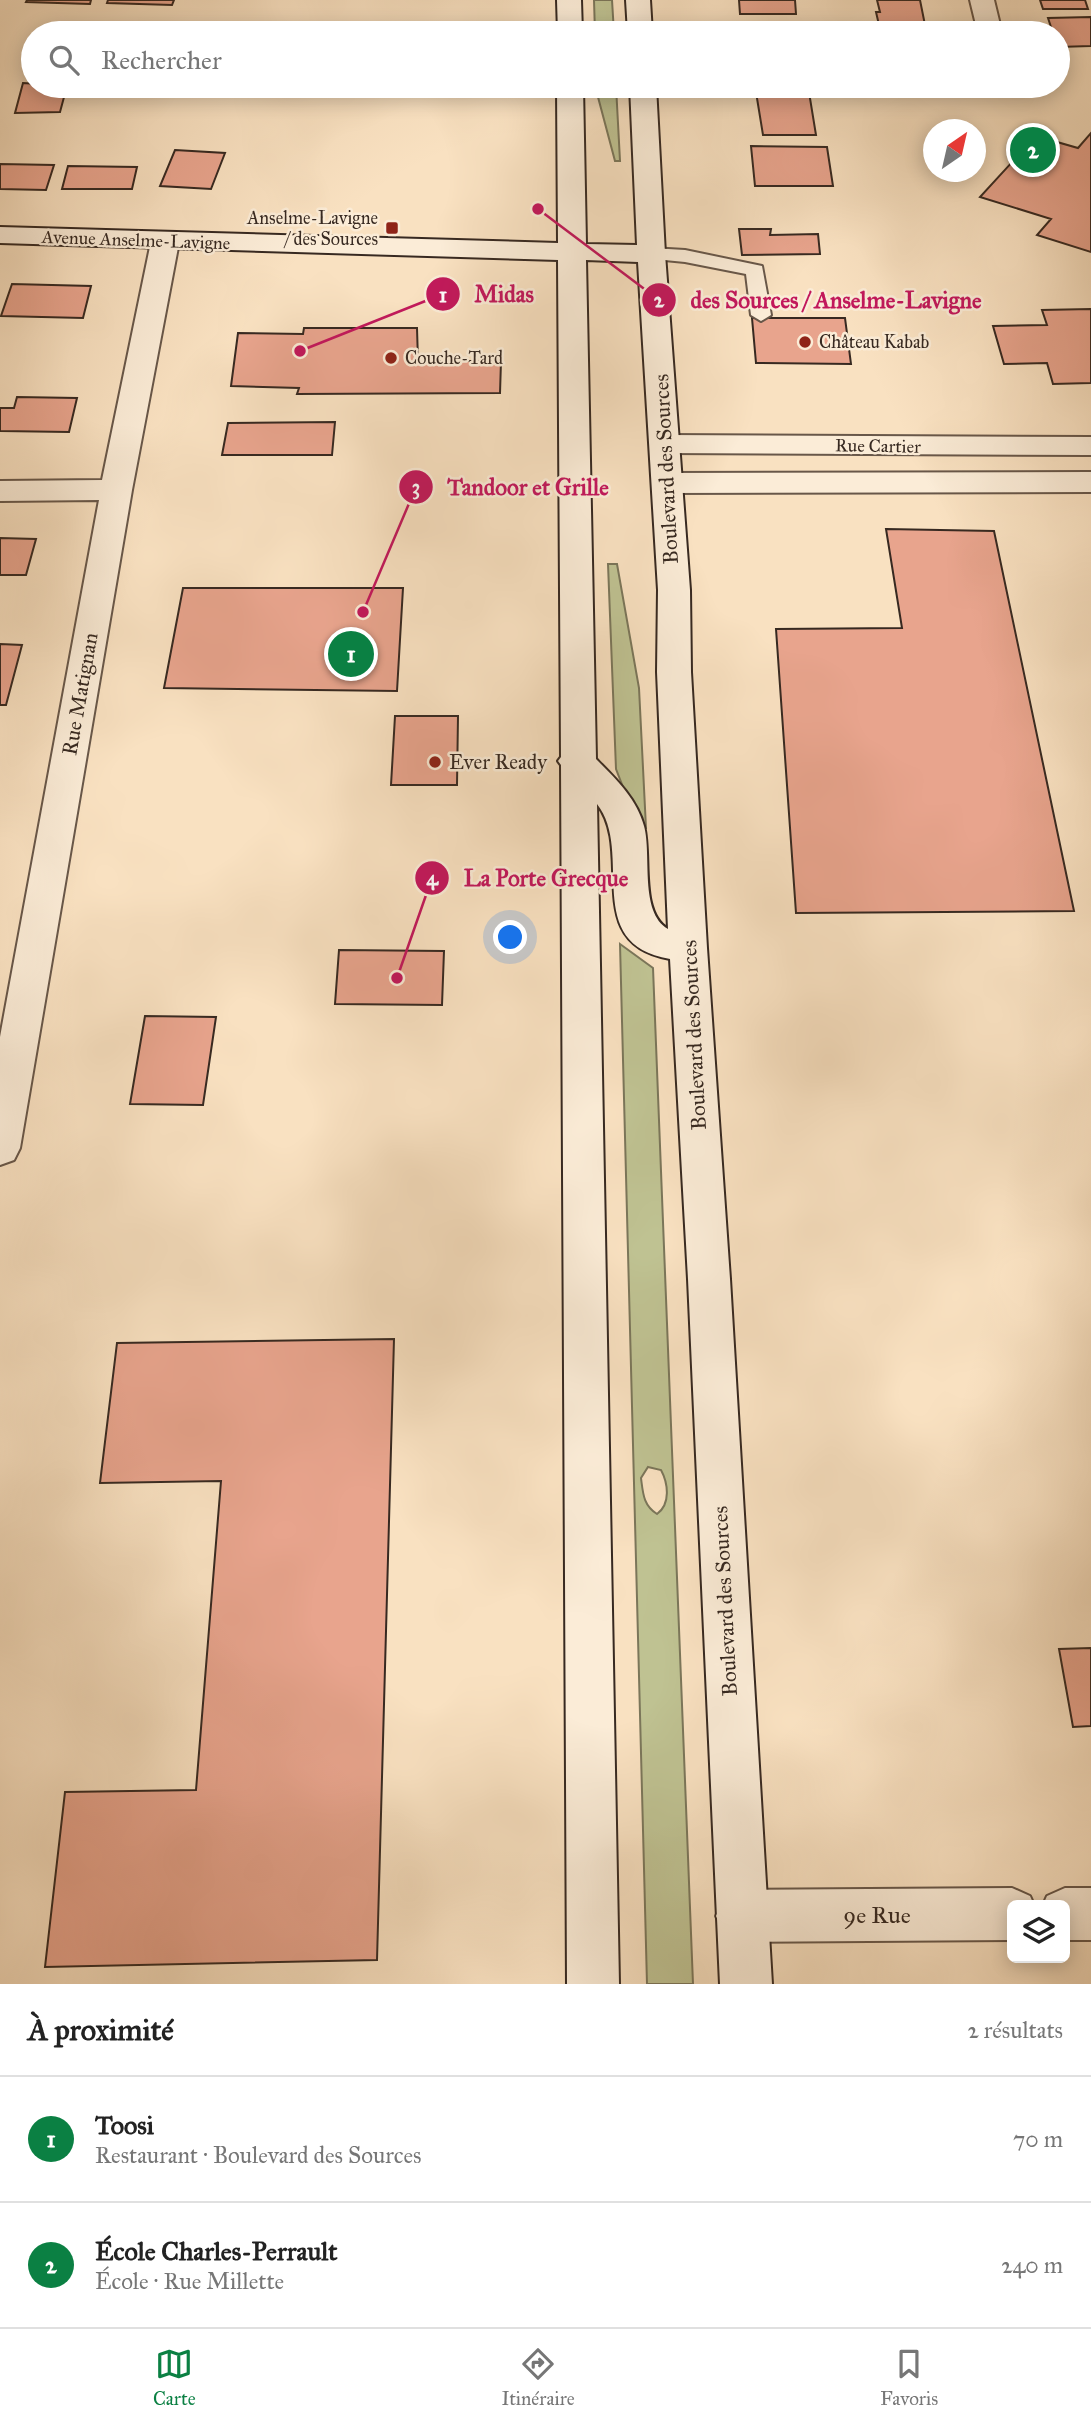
<!DOCTYPE html>
<html lang="fr">
<head>
<meta charset="utf-8">
<style>
  body { margin:0; font-family:"IM FELL Great Primer",serif; background:#f2f2f2; color:#222 }
  .controls { position:absolute; right:21px; bottom:21px; display:grid; overflow:hidden; border-radius:10px; box-shadow:0 4px 18px #0003 }
  .controls button { width:63px; height:63px; display:grid; place-items:center; padding:0; border:0; border-bottom:2px solid #e0e0e0; background:#fff; color:#222; font:35px sans-serif }
  .compass { position:absolute; left:923px; top:119px; width:63px; height:63px; border-radius:50%; background:#fff; box-shadow:0 4px 18px #0003; rotate:34deg }
  .you { position:absolute; left:511px; top:938px; width:24px; height:24px; margin:-18px; border:5px solid #fff; border-radius:50%; background:#1a73e8; box-shadow:0 0 0 10px #1a73e833 }
  .badge { display:grid; place-items:center; width:46px; height:46px; border-radius:50%; background:#0b8043; color:#fff; font-size:23px; font-weight:700 }
  .pin { position:absolute; translate:-50% -50%; border:4px solid #fff; box-shadow:0 2px 7px #0006 }
  .list { margin:0; padding:0; list-style:none }
  h2 { display:flex; justify-content:space-between; align-items:center; height:91px; margin:0; padding:0 28px; font-size:30px }
  h2 small { font-size:23px; font-weight:400; color:#767676 }
  .list li { display:grid; grid-template-columns:46px 1fr auto; gap:21px; align-items:center; box-sizing:border-box; height:126px; padding:0 28px; border-top:2px solid #e0e0e0 }
  .list b { display:block; font-size:26px; white-space:nowrap }
  .list p { margin:0; font-size:23px; white-space:nowrap; color:#767676 }
  .list em { font-size:23px; font-style:normal; color:#767676 }
  .icon { flex:none; width:38px; height:38px; fill:none; stroke:currentColor; stroke-width:2; stroke-linecap:round; stroke-linejoin:round }
  .map { position:relative; flex:none; width:1091px; height:1984px; overflow:hidden }
  .search { position:absolute; background:#fff; box-shadow:0 4px 18px #0003; left:21px; right:21px; top:21px; height:77px; display:flex; align-items:center; gap:18px; box-sizing:border-box; padding:0 24px; border-radius:38px; color:#767676; font-size:26px }
  .sheet { height:343px; background:#fff }
  nav { display:flex; justify-content:space-around; align-items:center; box-sizing:border-box; height:98px; border-top:2px solid #e0e0e0; background:#fff; font-size:19px; color:#767676 }
  nav a { display:grid; justify-items:center; gap:4px }
  nav .on { color:#0b8043 }
  .map>svg:first-child { display:block }
  .green { fill:#bfc292; stroke:#7b765a; stroke-width:2; fill-rule:evenodd }
  .building { fill:#e8a48d; stroke:#372921; stroke-width:2 }
  .lines { fill:none; stroke-linecap:round; stroke-linejoin:round }
  .lane-casing { stroke:#685749; stroke-width:4 }
  .street-casing { stroke:#685749; stroke-width:4 }
  .secondary-casing { stroke:#372921; stroke-width:4 }
  .lane { fill:#fbecd7; fill-rule:evenodd }
  .street { fill:#fbecd7; fill-rule:evenodd }
  .secondary { fill:#fbecd7; fill-rule:evenodd }
  .poi-dot { fill:#8f2418; stroke:#fbecd7; stroke-width:2.5 }
  .labels { text-anchor:middle; stroke-width:5; stroke-linejoin:round; paint-order:stroke }
  .far-poi-label { font-size:18px; fill:#372921; stroke:#fbecd7; text-anchor:start }
  .far-street-label { font-size:18px; fill:#372921; stroke:#fbecd7 }
  .street-label { font-size:21px; fill:#372921; stroke:#fbecd7 }
  .poi-label { font-size:21px; fill:#372921; stroke:#fbecd7; text-anchor:start }
  .near-street-label { font-size:24px; fill:#372921; stroke:#fbecd7 }
  .leader { fill:none; stroke:#c2185b; stroke-width:2.5 }
  .callout-dot { fill:#c2185b; stroke:#fbecd7; stroke-width:2.5 }
  .mark-label { font-size:21px; text-anchor:middle; font-weight:bold; fill:#fff }
  .callout-label { font-size:23px; text-anchor:middle; font-weight:bold; fill:#c2185b; stroke:#fbecd7; stroke-width:5; stroke-linejoin:round; paint-order:stroke }
</style>
</head>
<body>
<div class="map">
<svg width="1091" height="1984" viewBox="0 0 1091 1984">
  <rect width="100%" height="100%" fill="#f9e1c1"/>
  <filter id="stains"><feTurbulence type="fractalNoise" baseFrequency=".00286" numOctaves="4"/><feColorMatrix values="0 0 0 0 .2 0 0 0 0 .09 0 0 0 0 .02 0 0 0 .5 -.17"/></filter>
  <radialGradient id="worn" r=".72"><stop offset=".6" stop-color="#630" stop-opacity="0"/><stop offset="1" stop-color="#630" stop-opacity=".3"/></radialGradient>
  <path class="green" d="M594 0H612L614 33H595Z
    M598 86H616L620 161H615L598 97Z
    M608 564H617L639 688 646 828H639L616 769Z
    M620 944 653 968 693 1984H647ZM648 1467 661 1470C668 1483 671 1504 657 1514 643 1505 643 1493 641 1478Z"/>
  <path class="building" d="M27 0H91L90 4 26 2Z
    M108 0H174L172 5 107 3Z
    M739 0H795L796 14H740Z
    M877 0H920L925 25H879L876 12H880Z
    M1040 0H1085L1088 9H1043Z
    M1091 17V46L1058 47V33H1053L1048 18Z
    M23 83 67 86 60 112 15 113Z
    M755 86H808L816 135H763Z
    M1091 133V252L1037 235 1051 219 980 197 1036 136 1078 148Z
    M751 146 827 147 833 186H755Z
    M175 150 225 153 211 189 160 186Z
    M0 164 54 165 46 190 0 189Z
    M68 166 137 167 132 189H62Z
    M739 229H771L770 235 818 234 820 254 742 255Z
    M12 284 91 286 83 318 1 316Z
    M1091 309V383L1053 384 1047 363 1004 364 993 326 1047 325 1042 310Z
    M752 318H845L851 364 756 363Z
    M304 328H417L418 361H501L500 393 297 394 299 388 231 386 238 333 303 334Z
    M17 397 77 398 69 432 0 431V408H14Z
    M335 422 332 455H222L228 423Z
    M886 529 994 531 1074 911 796 913 776 629 902 628Z
    M0 538 36 539 26 575H0Z
    M183 588H403L397 691 164 688Z
    M0 644 22 645 6 705H0Z
    M395 716H458L457 785H391Z
    M339 950 444 951 442 1005 335 1004Z
    M145 1016 216 1017 203 1105 130 1104Z
    M394 1339 377 1960 45 1967 65 1792 196 1790 221 1481 100 1483 117 1343Z
    M1091 1648V1726L1073 1727 1059 1649Z"/>
  <g class="lines">
    <g class="lane-casing">
      <path id="lane" d="M651 248 685 250 762 266 771 315 761 321 751 315 746 274 685 262 644 258 642 254 644 250Z"/>
    </g>
    <g class="street-casing">
      <path id="street" d="M970 0H994L1002 33H978Z
        M165 234 175 236 179 242 132 490 20 1148 14 1160 0 1165V1037L99 500 0 501V481L102 480 151 242 155 236Z
        M666 435 1091 437V455L666 453 655 451 651 444 655 437Z
        M1091 472V492L668 493 657 490 652 483 657 476 668 473Z
        M1012 1888 1030 1896 1034 1905H1012V1940L742 1942 724 1934 716 1916 724 1898 742 1890Z
        M1065 1888H1091V1940H1065V1905H1043L1047 1896Z"/>
    </g>
    <g class="secondary-casing">
      <path id="secondary" d="M557 0H581L582 33H558Z
        M626 0H650L652 33H628Z
        M557 86H583L586 244 637 245 630 86H656L665 254 690 590 691 672 707 948 730 1279 772 1984H720L688 1279 670 959C580 944 635 852 597 804L619 1984H567L561 765 558 761 561 757 558 260 0 243V227L558 243ZM586 260 638 262 658 590 657 672 668 929C639 912 652 855 644 826 637 799 615 778 596 759Z"/>
    </g>
    <use href="#lane" class="lane"/>
    <use href="#street" class="street"/>
    <use href="#secondary" class="secondary"/>
  </g>
  <g class="poi-dot">
    <rect x="385" y="221" width="14" height="14" rx="3.5"/>
    <circle cx="805" cy="342" r="7"/>
    <circle cx="391" cy="358" r="7"/>
    <circle cx="435" cy="762" r="7"/>
  </g>
  <g class="labels">
    <g class="far-poi-label">
      <text x="378" y="224" text-anchor="end">Anselme-Lavigne<tspan x="378" dy="21">/ des Sources</tspan></text>
      <text x="819" y="348">Château Kabab</text>
      <text x="405" y="364">Couche-Tard</text>
    </g>
    <g class="far-street-label">
      <text transform="translate(136 240) rotate(2)" y="6">Avenue Anselme-Lavigne</text>
      <text transform="translate(878 446) rotate(1)" y="6">Rue Cartier</text>
    </g>
    <g class="street-label">
      <text transform="translate(666 469) rotate(-93)" y="7">Boulevard des Sources</text>
      <text transform="translate(80 694) rotate(-80)" y="7">Rue Matignan</text>
      <text transform="translate(694 1035) rotate(-93)" y="7">Boulevard des Sources</text>
      <text transform="translate(725 1601) rotate(-93)" y="7">Boulevard des Sources</text>
    </g>
    <g class="poi-label">
      <text x="449" y="769">Ever Ready</text>
    </g>
    <g class="near-street-label">
      <text x="877" y="1923">9e Rue</text>
    </g>
  </g>
  <path class="leader" d="M300 351L443 294M538 209L659 300M363 612L416 487M397 978L432 878"/>
  <g class="callout-dot">
    <circle cx="300" cy="351" r="7"/>
    <circle cx="538" cy="209" r="7"/>
    <circle cx="363" cy="612" r="7"/>
    <circle cx="397" cy="978" r="7"/>
    <circle cx="443" cy="294" r="18"/>
    <circle cx="659" cy="300" r="18"/>
    <circle cx="416" cy="487" r="18"/>
    <circle cx="432" cy="878" r="18"/>
  </g>
  <g class="mark-label">
    <text x="443" y="302">1</text>
    <text x="659" y="307">2</text>
    <text x="416" y="494">3</text>
    <text x="432" y="885">4</text>
  </g>
  <g class="callout-label">
    <text x="504" y="302">Midas</text>
    <text x="836" y="308">des Sources / Anselme-Lavigne</text>
    <text x="528" y="495">Tandoor et Grille</text>
    <text x="546" y="886">La Porte Grecque</text>
  </g>
  <rect width="100%" height="100%" filter="url(#stains)"/>
  <rect width="100%" height="100%" fill="url(#worn)"/>
</svg>
<div class="controls">
<button><svg class="icon" aria-label="layers" viewBox="0 0 24 24"><path d="M12 4l9 5-9 5-9-5zM3 14l9 5 9-5"/></svg></button>
</div>
<svg class="compass" viewBox="-18 -18 36 36"><path d="M0-13l5 13h-10z" fill="#e53935"/><path d="M0 13l5-13h-10z" fill="#767676"/></svg>
<div class="you"></div>
<div class="pin badge" style="left:351px;top:654px">1</div>
<div class="pin badge" style="left:1033px;top:150px">2</div>
<div class="search"><svg class="icon" aria-label="search" viewBox="0 0 24 24"><circle cx="10" cy="10" r="6"/><path d="M15 15l6 6"/></svg>Rechercher</div>
</div>
<section class="sheet">
<h2>À proximité<small>2 résultats</small></h2>
<ul class="list">
<li><span class="badge">1</span><div><b>Toosi</b><p>Restaurant · Boulevard des Sources</p></div><em>70 m</em></li>
<li><span class="badge">2</span><div><b>École Charles-Perrault</b><p>École · Rue Millette</p></div><em>240 m</em></li>
</ul>
</section>
<nav>
<a class="on"><svg class="icon" aria-label="map" viewBox="0 0 24 24"><path d="M3 6l6-2 6 2 6-2v14l-6 2-6-2-6 2zM9 4v14M15 6v14"/></svg>Carte</a>
<a><svg class="icon" aria-label="directions" viewBox="0 0 24 24"><path d="M12 3l9 9-9 9-9-9zM9 14v-3h6M13 9l2 2-2 2"/></svg>Itinéraire</a>
<a><svg class="icon" aria-label="saved" viewBox="0 0 24 24"><path d="M7 4h10v16l-5-4-5 4z"/></svg>Favoris</a>
</nav>
</body>
</html>
